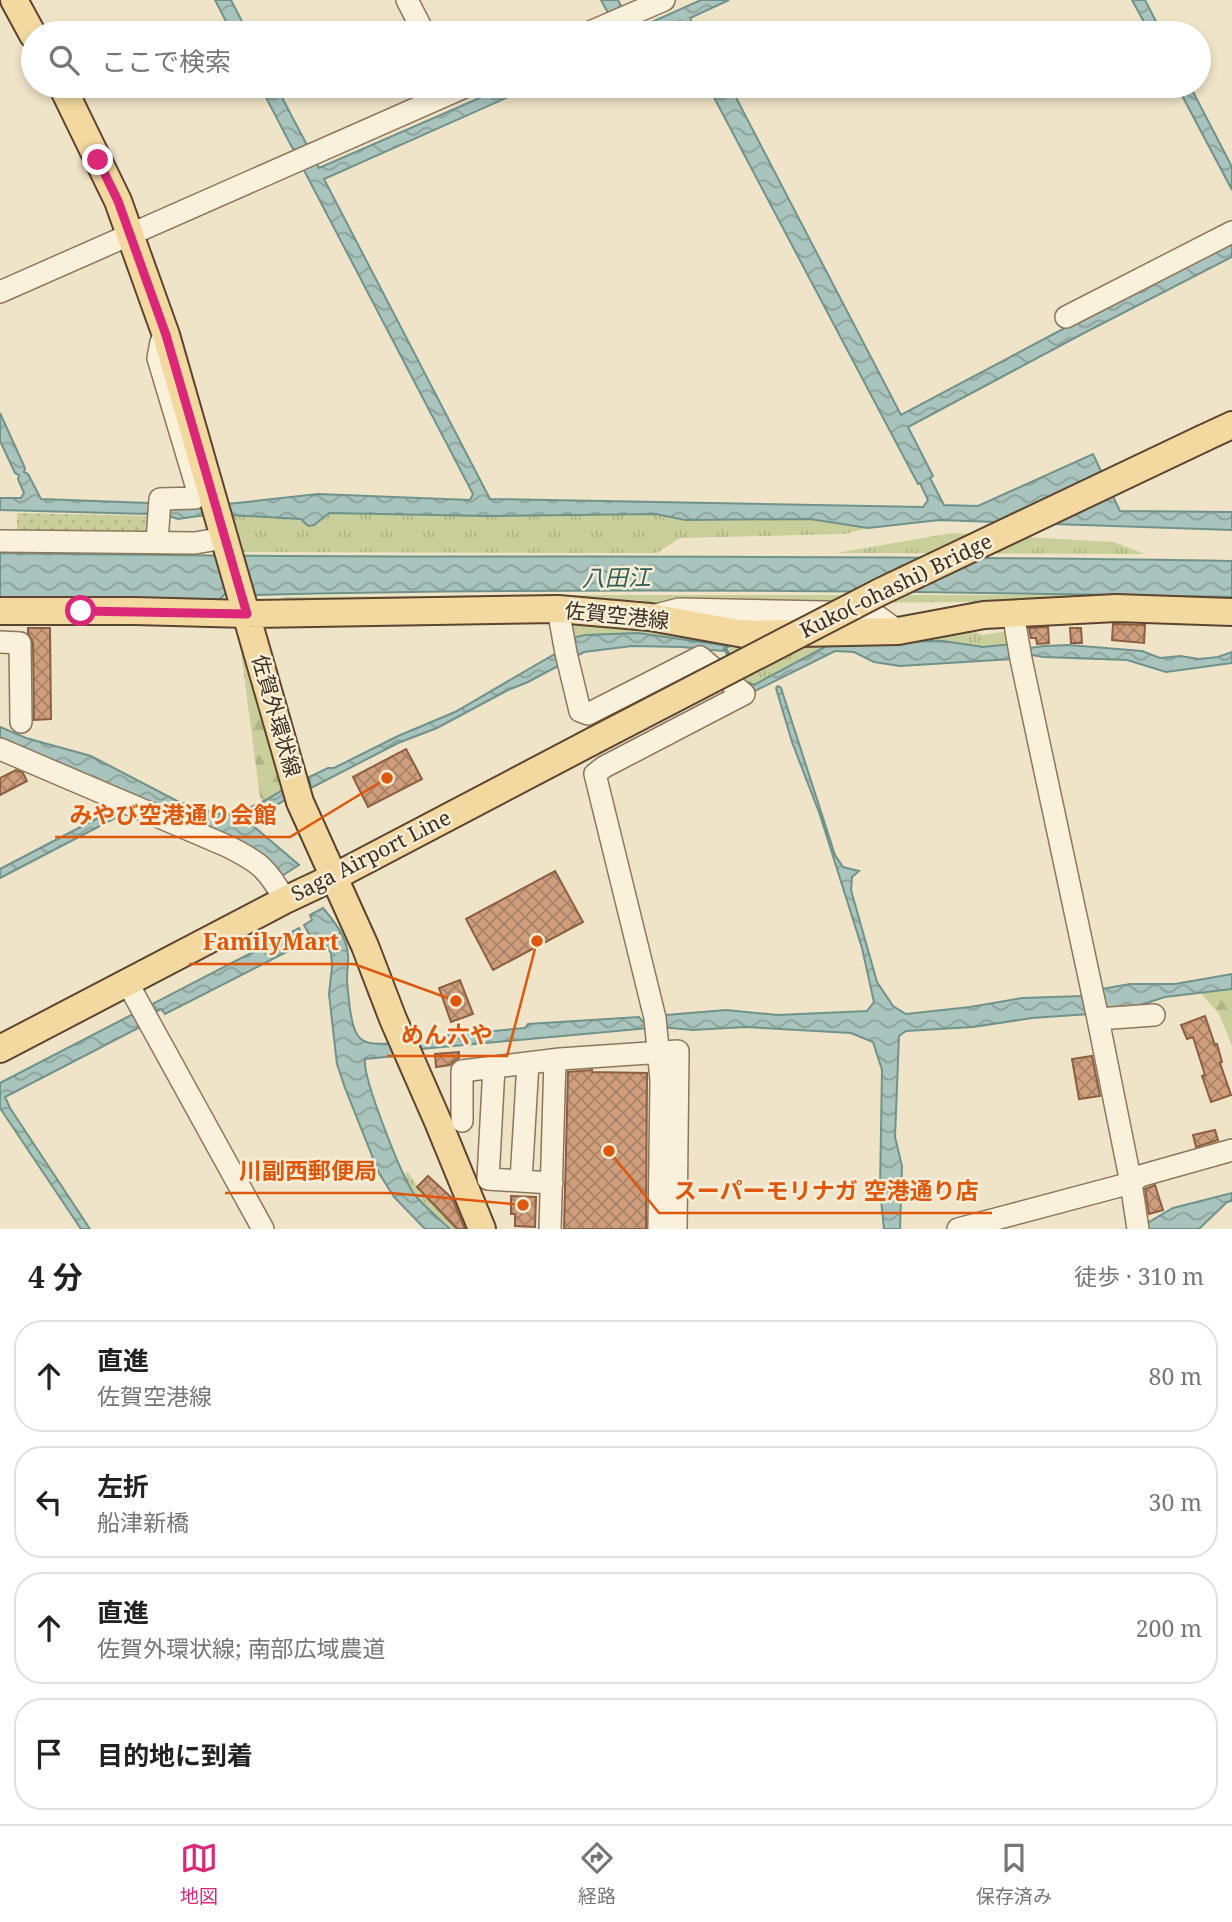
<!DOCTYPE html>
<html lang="ja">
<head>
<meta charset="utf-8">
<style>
  body { margin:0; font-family:"Noto Serif","Noto Sans JP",serif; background:#f2f2f2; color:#222 }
  .stop { position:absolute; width:21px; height:21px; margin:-16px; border:5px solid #db2777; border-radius:50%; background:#fff }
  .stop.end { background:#db2777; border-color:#fff; box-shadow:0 2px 7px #0008 }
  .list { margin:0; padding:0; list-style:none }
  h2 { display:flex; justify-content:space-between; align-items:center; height:91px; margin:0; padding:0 28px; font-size:30px }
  h2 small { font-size:23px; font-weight:400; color:#767676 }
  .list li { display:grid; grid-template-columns:46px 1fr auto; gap:21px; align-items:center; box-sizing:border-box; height:112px; margin:0 14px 14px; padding:0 14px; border:2px solid #e0e0e0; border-radius:28px }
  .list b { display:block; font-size:26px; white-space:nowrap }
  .list p { margin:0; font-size:23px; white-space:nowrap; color:#767676 }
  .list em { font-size:23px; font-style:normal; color:#767676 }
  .icon { flex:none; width:38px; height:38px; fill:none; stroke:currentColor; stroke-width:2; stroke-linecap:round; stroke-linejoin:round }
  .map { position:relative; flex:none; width:1232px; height:1229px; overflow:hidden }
  .search { position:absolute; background:#fff; box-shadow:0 4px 10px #0003; left:21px; right:21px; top:21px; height:77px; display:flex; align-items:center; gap:18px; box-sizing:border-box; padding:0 24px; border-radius:38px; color:#767676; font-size:26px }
  .sheet { height:595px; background:#fff }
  nav { display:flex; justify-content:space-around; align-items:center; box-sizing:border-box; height:98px; border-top:2px solid #e0e0e0; background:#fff; font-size:19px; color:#767676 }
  nav a { display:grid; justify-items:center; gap:4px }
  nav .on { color:#db2777 }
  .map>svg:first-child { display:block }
  .grass { fill:url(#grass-tufts) }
  .forest { fill:url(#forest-firs) }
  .park { fill:url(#park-dots) }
  .water { fill:url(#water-waves); stroke:#6f938a; stroke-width:2 }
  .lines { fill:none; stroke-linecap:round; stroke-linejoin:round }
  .stream { stroke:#6f938a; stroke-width:4.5 }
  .building { fill:url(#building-cross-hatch); stroke:#8d5f41; stroke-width:2 }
  .minor-casing { stroke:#8d765c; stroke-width:24 }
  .major-casing { stroke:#5b4430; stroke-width:30 }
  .minor { stroke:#faf1dc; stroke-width:21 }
  .major { stroke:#f3d9a0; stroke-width:26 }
  .major-bridge-casing { stroke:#5b4430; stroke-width:30; stroke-linecap:butt }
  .major-bridge { stroke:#f3d9a0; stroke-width:26 }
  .route { stroke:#db2777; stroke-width:9 }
  .labels { text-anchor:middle; stroke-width:5; stroke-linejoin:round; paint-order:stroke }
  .street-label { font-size:21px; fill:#3d2e20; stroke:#f7eed8 }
  .water-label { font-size:23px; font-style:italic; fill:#2f5d5a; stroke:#f7eed8 }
  .leader { fill:none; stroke:#df570d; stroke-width:2.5 }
  .callout-dot { fill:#df570d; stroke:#f7eed8; stroke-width:2.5 }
  .callout-label { font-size:23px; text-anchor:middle; font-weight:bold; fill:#df570d; stroke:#f7eed8; stroke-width:5; stroke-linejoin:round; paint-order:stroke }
</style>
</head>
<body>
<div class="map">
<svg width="1232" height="1229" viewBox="0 0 1232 1229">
  <defs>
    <pattern id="grass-tufts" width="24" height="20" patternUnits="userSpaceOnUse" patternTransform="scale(1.75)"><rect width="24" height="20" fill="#c9cf9b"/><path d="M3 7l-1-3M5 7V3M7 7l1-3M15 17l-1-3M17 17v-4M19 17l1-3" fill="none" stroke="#aeb285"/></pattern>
    <pattern id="forest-firs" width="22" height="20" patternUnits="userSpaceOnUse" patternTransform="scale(1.75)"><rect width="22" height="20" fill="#c9cf9b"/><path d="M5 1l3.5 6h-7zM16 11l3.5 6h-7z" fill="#aeb285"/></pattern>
    <pattern id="park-dots" width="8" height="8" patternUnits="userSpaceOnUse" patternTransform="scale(1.75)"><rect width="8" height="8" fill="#c9cf9b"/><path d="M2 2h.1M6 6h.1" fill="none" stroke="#aeb285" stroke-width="1.8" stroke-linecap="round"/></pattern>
    <pattern id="water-waves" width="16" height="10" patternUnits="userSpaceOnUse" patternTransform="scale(1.75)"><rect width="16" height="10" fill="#a9c4bc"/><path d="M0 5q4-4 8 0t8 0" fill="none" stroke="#8ba098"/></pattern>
    <pattern id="building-cross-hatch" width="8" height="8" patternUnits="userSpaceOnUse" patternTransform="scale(1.75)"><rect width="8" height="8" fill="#cf9f7d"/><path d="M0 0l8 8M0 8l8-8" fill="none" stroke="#a98266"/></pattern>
  </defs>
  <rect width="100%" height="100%" fill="#f0e4c8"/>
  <path class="grass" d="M328 513 487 516 656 514 685 520 810 519 868 528 844 534 680 538 657 553 241 552 230 515 301 519 314 525Z
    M952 533 1114 542 1145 554 836 553Z
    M600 595H1094L1232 598V605L1094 601 844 603 711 621 638 600 293 604 281 597Z
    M573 619 834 642 753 685 748 682 728 647 722 645C672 637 622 628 572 638Z
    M964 628 983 635 1008 631 1012 644 983 647 943 641 908 642Z
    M408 1172 420 1190 458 1229H450L414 1194 403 1174Z"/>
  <path class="forest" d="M240 645 245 649 286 788 264 801 260 797Z
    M1232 989V1046L1219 1014 1201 993Z"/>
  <path class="park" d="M17 513 149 516 146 536 17 537Z"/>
  <path class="water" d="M215 0H231L248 33H232Z
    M601 0H618L634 30 701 0H729L690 18 697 33H686L680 21 653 33H619Z
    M1132 0H1145L1162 33H1150Z
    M260 86H276L319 168 507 86H533L324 179 490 499 923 507 928 500 920 483 918 484 708 86H730L901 415 1078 321 1232 244V257L1084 333 908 427 933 476 930 478 944 505 978 506 1093 454 1120 511 1232 512V530L939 520 868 528 810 519 685 520 656 514 487 516 329 513 314 525 308 526 301 519 230 515 228 504 318 494 470 500 473 494Z
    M1177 86H1190L1232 167V190Z
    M0 413 25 468 24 472 28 474 41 499 149 503 152 507 203 505 206 515 178 519 152 511 148 514 0 510V498H21L24 493 18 479 19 475 15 473 0 441Z
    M0 553C411 560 821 553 1232 561V597C907 591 581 587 255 595L252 593H226L216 603 0 602Z
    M638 633 722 645 728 647 722 651 682 647 632 646 584 652 528 682 508 690 437 728 398 743 311 788 309 777 328 768H334L398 736 455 712 553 655 563 657 572 638 585 635Z
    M943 641 983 647 1012 644 1023 649 1044 646 1069 645 1142 651 1160 658 1180 656 1199 659 1218 657 1232 652V663L1166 672 1127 660 1043 657 1027 654 1013 659 900 666 874 662 854 652 835 651 747 695 742 685 748 682 754 685 834 642Z
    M778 686 781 688 835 855 843 867 859 871 852 877 851 890 877 982 893 1006 906 1014 970 1007 1022 998 1083 996 1089 1014 1032 1018 973 1027 906 1031 899 1036 895 1137 902 1166 900 1229H884L880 1190 882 1070 873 1042 851 1033 746 1027 693 1030 660 1027 421 1049 415 1038 425 1040 451 1035 525 1028 528 1024 639 1017 642 1021 656 1020 666 1015 726 1010 778 1015 867 1011 874 1002 862 948 820 815 792 742 776 688Z
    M0 727 26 738 91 756 179 802 223 815 236 814 264 801 286 788 290 797 252 819 251 824 299 865 280 877 0 743Z
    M119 807 127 812 0 878V869Z
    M323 908C334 921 347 937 348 955 349 962 347 970 347 977 347 987 349 999 350 1009 354 1039 360 1047 392 1043L397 1056 365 1059C362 1077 402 1177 414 1194 424 1206 438 1218 450 1229H425L394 1197 379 1173 345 1088 337 1064 329 994 332 967 331 953 323 941 312 939 304 925 312 920 310 915Z
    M299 928 306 942 165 1014 161 1009 142 1019 144 1025 5 1097 10 1108 90 1229H81L0 1108V1083Z
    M1232 974V989L1165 997 1121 1011 1103 1012 1101 989 1130 984H1175Z
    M1232 1193V1201L1227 1202 1199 1229H1145L1144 1225 1173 1208Z"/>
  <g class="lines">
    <path class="stream" d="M725 649 731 658"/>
  </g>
  <path class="building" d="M1113 624 1145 625 1144 643 1112 640Z
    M1048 627 1049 643 1037 644 1036 638H1031L1029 628Z
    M28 628H50L51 719 34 720 33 643 28 633Z
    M1070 628H1081L1082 643H1071Z
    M406 749 422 779 368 807 353 777Z
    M16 770 23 773 27 781 0 795V778Z
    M555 871 583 922 493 970 466 919Z
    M460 980 473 1014 451 1022 439 988Z
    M1205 1016 1215 1045 1217 1044 1222 1062 1220 1063 1231 1095 1211 1102 1202 1076 1205 1075 1193 1037 1187 1039 1181 1025Z
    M459 1052V1058L454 1061 450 1065 436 1067 435 1054Z
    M1092 1056 1100 1096 1079 1099 1072 1059Z
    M592 1070V1072L647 1073 646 1229H564L568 1072Z
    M1215 1130 1218 1140 1196 1147 1193 1135Z
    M428 1176 452 1198 465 1229H457L417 1187Z
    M1155 1185 1163 1210 1149 1214 1145 1189Z
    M511 1196 536 1197 535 1227 515 1226V1214H511Z"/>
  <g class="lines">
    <g class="minor-casing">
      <path id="minor" d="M407 0 424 33
        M588 33 664 0
        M0 292 467 86
        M1066 317 1232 232
        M0 541 195 543 218 539
        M157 542 160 499 195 498 199 495 158 358 161 342 166 335
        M558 609 566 653 580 711 588 714 700 657 744 694 604 767 595 774 655 1018 661 1080 659 1229
        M1013 613 1021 659 1098 1019 1131 1183 1138 1229
        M652 616 679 609 873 613 898 631
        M0 642 20 643 21 722
        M0 749 227 846C259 862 267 868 285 900
        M127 982 263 1229
        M1098 1019 1154 1015
        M494 1067 488 1179 552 1183
        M462 1121V1071L560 1059 678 1051 676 1229
        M521 1181 528 1063
        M550 1229 555 1060
        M958 1229 1131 1183 1140 1176 1232 1150"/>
    </g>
    <g class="major-casing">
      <path id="major" d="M14 0 33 35
        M62 86 118 201 166 335 300 802 365 946 393 1019 439 1124 482 1229
        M1204 438 1232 425
        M0 611H135L247 614 558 609 650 617 744 634 898 631 984 615 1116 608 1232 612
        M0 1049 285 900 334 877 593 741"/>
    </g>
    <use href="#minor" class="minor"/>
    <use href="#major" class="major"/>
    <g class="major-bridge-casing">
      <path id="major-bridge" d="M593 741 880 592 1204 438"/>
    </g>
    <use href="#major-bridge" class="major-bridge"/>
  </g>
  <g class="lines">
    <path class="route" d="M81 611 247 614 166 335 118 201 98 160"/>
  </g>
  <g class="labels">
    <g class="street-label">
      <text transform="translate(896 586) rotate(-26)" y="7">Kuko(-ohashi) Bridge</text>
      <text transform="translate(617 616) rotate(6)" y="7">佐賀空港線</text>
      <text transform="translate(276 716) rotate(74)" y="7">佐賀外環状線</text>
      <text transform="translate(371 856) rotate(-27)" y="7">Saga Airport Line</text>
    </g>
    <g class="water-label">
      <text transform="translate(616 578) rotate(-1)" y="8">八田江</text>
    </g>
  </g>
  <path class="leader" d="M387 778L290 837H55M456 1001L354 964H189M537 941L507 1056H387M523 1205L391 1193H225M609 1151L659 1213H992"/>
  <g class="callout-dot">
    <circle cx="387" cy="778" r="7"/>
    <circle cx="456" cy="1001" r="7"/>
    <circle cx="537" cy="941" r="7"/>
    <circle cx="523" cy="1205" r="7"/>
    <circle cx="609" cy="1151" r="7"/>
  </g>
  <g class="callout-label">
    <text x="173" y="823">みやび空港通り会館</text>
    <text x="271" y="950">FamilyMart</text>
    <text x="447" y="1043">めん六や</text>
    <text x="308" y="1179">川副西郵便局</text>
    <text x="826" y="1199">スーパーモリナガ 空港通り店</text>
  </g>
</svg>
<div class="stop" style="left:81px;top:611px"></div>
<div class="stop end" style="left:98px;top:160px"></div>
<div class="search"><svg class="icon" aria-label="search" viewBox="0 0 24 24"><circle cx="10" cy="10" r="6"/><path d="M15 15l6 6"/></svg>ここで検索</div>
</div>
<section class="sheet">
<h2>4 分<small>徒歩 · 310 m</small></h2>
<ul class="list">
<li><svg class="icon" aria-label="ahead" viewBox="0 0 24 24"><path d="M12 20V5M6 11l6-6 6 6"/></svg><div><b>直進</b><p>佐賀空港線</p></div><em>80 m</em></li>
<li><svg class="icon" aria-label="left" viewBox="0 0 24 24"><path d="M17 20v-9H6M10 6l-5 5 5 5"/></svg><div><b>左折</b><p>船津新橋</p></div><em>30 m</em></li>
<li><svg class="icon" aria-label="ahead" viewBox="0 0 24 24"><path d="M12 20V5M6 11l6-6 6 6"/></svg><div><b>直進</b><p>佐賀外環状線; 南部広域農道</p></div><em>200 m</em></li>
<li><svg class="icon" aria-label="arrive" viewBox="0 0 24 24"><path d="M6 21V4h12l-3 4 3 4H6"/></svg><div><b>目的地に到着</b></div></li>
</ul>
</section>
<nav>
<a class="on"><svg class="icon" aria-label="map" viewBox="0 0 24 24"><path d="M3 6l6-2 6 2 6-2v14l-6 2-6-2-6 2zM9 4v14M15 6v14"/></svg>地図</a>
<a><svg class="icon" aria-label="directions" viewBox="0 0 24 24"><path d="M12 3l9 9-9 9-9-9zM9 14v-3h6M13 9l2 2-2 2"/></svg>経路</a>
<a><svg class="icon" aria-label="saved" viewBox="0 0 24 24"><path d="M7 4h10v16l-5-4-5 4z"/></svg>保存済み</a>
</nav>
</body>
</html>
